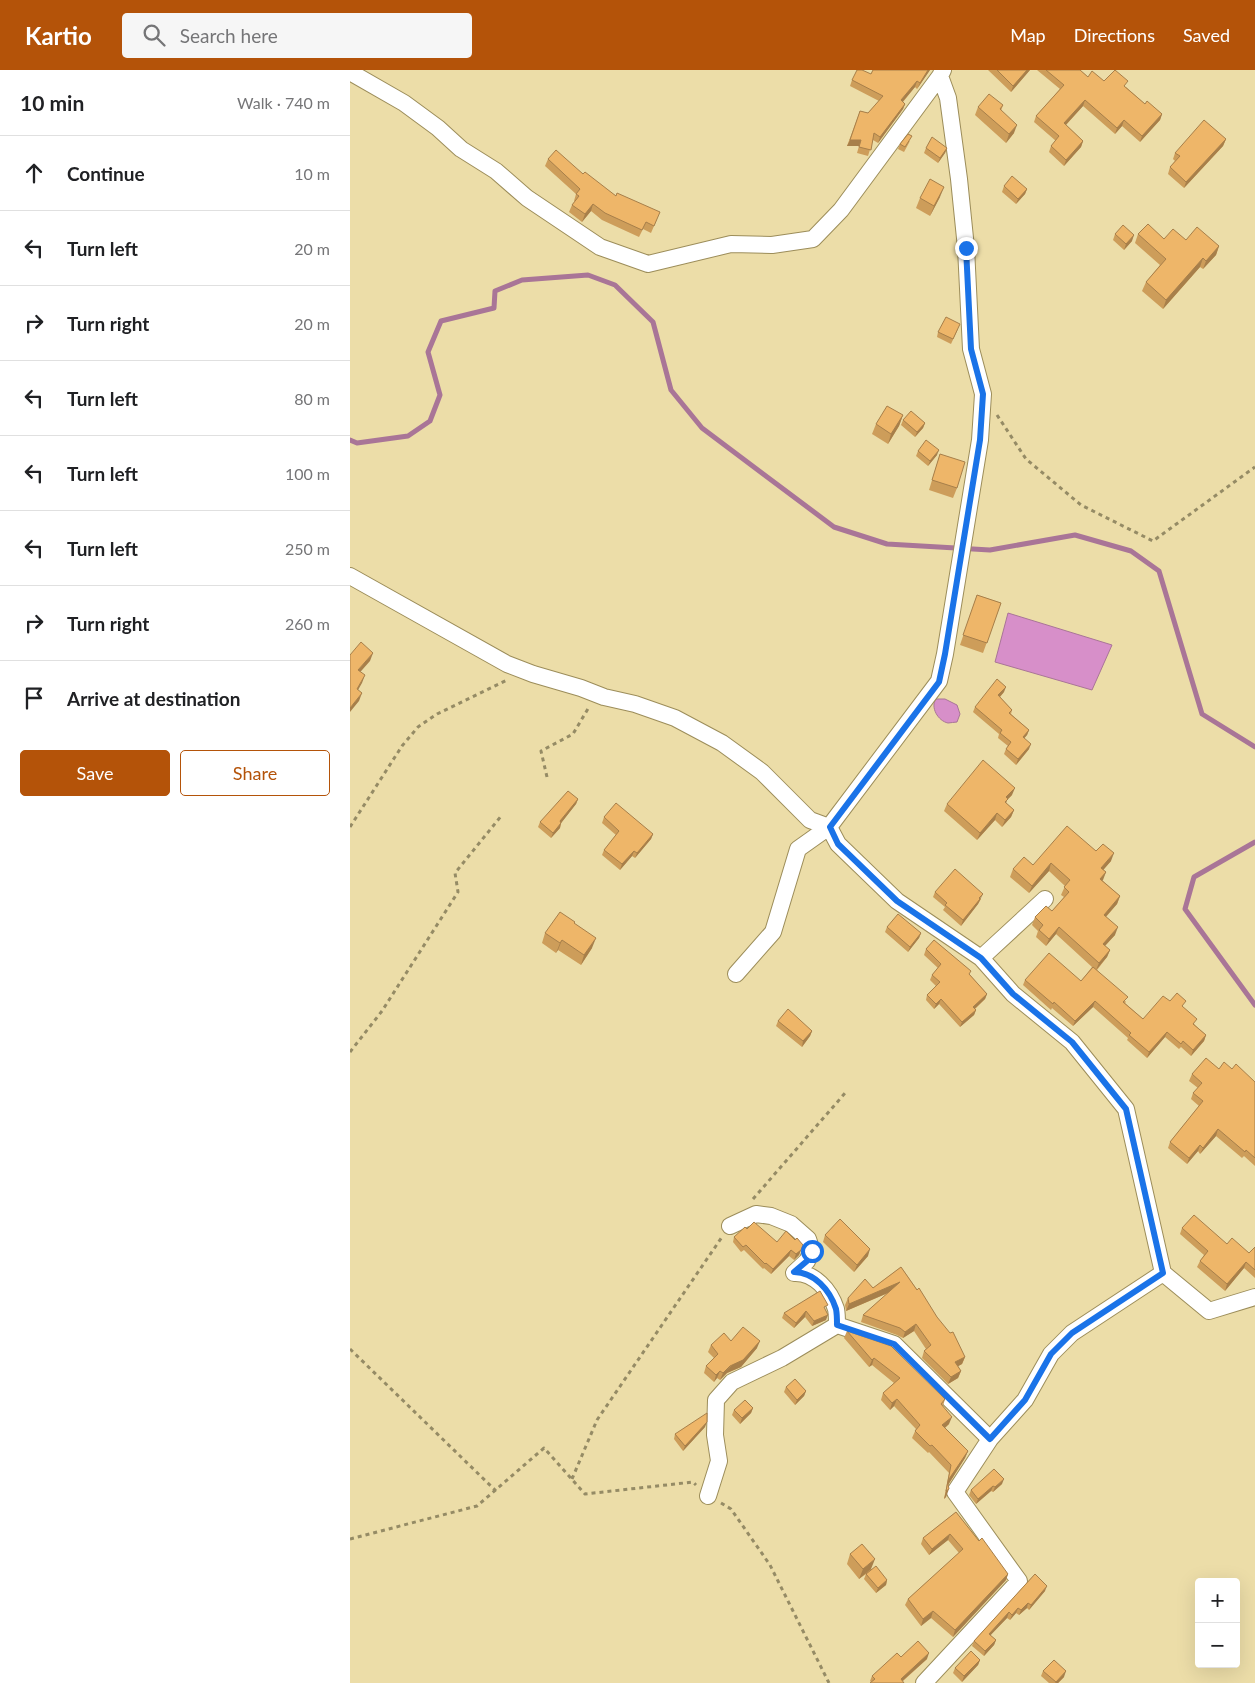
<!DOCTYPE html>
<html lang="en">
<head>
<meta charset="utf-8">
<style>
  body { margin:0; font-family:Lato,sans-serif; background:#f6f6f6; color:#202124 }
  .controls { position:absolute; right:15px; bottom:15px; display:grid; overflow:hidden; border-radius:5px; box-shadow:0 5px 20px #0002 }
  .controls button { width:45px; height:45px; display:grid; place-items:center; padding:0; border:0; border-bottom:1px solid #e0e0e0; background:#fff; color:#202124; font:25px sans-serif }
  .stop { position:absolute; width:15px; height:15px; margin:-11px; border:4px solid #1a73e8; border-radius:50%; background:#fff }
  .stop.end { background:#1a73e8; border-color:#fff; box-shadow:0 1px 5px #0008 }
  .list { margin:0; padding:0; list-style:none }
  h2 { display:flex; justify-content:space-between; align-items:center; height:65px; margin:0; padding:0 20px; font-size:21px }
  h2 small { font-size:16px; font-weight:400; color:#757577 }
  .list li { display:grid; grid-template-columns:32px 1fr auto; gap:15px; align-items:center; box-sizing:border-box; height:75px; padding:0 20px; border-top:1px solid #e0e0e0 }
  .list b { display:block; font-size:19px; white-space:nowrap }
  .list em { font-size:16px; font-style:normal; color:#757577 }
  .actions { display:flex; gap:10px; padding:15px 20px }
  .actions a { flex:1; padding:11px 0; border:1px solid #b45309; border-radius:5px; text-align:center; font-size:18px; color:#b45309 }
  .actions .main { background:#b45309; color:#fff }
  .icon { flex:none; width:28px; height:28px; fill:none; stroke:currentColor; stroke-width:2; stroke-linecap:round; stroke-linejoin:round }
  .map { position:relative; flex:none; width:905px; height:1613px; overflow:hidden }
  header { display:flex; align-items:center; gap:30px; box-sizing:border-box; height:70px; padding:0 25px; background:#b45309; color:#fff }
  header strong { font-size:24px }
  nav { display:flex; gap:28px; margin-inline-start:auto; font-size:18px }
  .search { width:350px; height:45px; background:#f6f6f6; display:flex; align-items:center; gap:12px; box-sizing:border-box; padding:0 18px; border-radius:5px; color:#757577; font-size:19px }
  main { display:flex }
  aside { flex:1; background:#fff }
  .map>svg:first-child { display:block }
  .water { fill:#d78fc9; stroke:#a97597 }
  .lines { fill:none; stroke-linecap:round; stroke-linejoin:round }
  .stream { stroke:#a97597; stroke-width:5 }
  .street-casing { stroke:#9c8d5a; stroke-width:18 }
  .path { stroke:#958b65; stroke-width:3; stroke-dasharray:4 4; stroke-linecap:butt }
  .street { stroke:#fff; stroke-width:16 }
  .wall { fill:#cd9d5a }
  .shaded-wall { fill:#a77f4a }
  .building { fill:#eeb669; stroke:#a77f4a }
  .route { stroke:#1a73e8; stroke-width:6 }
</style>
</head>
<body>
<header>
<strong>Kartio</strong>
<div class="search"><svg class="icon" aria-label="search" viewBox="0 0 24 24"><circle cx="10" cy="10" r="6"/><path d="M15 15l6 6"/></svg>Search here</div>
<nav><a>Map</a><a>Directions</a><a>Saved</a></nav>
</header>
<main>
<aside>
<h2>10 min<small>Walk · 740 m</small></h2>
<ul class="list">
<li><svg class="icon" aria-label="ahead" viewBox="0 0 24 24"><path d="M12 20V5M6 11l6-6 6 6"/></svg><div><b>Continue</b></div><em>10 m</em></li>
<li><svg class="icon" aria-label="left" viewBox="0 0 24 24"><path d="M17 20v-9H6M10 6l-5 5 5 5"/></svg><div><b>Turn left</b></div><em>20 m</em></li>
<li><svg class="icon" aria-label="right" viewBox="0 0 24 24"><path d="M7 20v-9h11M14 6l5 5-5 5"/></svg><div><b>Turn right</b></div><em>20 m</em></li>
<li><svg class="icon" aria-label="left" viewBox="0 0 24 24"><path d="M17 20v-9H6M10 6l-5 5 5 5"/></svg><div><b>Turn left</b></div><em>80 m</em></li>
<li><svg class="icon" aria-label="left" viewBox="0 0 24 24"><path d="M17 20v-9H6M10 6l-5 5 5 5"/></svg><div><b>Turn left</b></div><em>100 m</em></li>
<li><svg class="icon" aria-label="left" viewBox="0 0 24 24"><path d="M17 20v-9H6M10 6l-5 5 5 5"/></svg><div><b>Turn left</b></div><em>250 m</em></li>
<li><svg class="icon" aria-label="right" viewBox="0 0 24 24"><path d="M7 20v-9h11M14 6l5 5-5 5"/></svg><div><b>Turn right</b></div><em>260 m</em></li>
<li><svg class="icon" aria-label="arrive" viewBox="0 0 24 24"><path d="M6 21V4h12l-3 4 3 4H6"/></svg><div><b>Arrive at destination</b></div></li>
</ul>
<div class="actions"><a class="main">Save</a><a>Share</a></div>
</aside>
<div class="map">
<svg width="905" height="1613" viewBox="0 0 905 1613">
  <rect width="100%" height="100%" fill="#ecdda8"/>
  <path class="water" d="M658 543 762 575 742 620 645 592Z
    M586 629H595L607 635 610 644 607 652C604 652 601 653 598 653 588 651 580 637 586 629Z"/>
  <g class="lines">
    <path class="stream" d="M0 370 7 373 58 366 80 351 90 325 78 282 91 251 144 238 145 221 172 210 238 205 265 215 303 252 321 320 352 358 484 457 537 474 640 480 725 465 781 481 809 501 852 644 905 677
      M905 772 844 807 835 839 905 935"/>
    <g class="street-casing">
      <path id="street" d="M0 2 54 33 88 58 111 79 146 101 177 128 250 177 298 194 381 174 422 175 463 169 491 140 590 6
        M0 506 157 594 183 604 231 618 254 627 285 634 325 648 372 673 412 702 460 750 479 757 488 774 547 831 631 888 663 924 722 972 776 1039 813 1203 859 1241 905 1227
        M631 888 695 829
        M386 904 423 862 448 779 479 757 589 611 595 584 630 370 633 324 621 279 616 178 609 109 598 28 590 6 593 0
        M380 1156 406 1144 421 1146 441 1154 458 1169 462 1181 457 1191 444 1203C464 1202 480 1220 486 1239 487 1244 487 1250 487 1255
        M358 1426 369 1391 365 1365 366 1330 382 1312 432 1288 487 1255 544 1274 640 1369
        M574 1613 669 1511 605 1422 640 1369 675 1330 701 1284 722 1263 813 1203"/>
    </g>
    <path class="path" d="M647 345 676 389 731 435 803 471 905 397
      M197 707 191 681 223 664 239 637
      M0 757 52 676 68 657 87 644 157 610
      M0 982 32 941 108 822 105 803 152 745
      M403 1129 496 1022
      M0 1279 146 1421
      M222 1409 247 1350 372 1167
      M371 1433 381 1439 420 1495 479 1613
      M0 1469 127 1436 194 1378 235 1424 343 1412 346 1415"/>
    <use href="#street" class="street"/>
  </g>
  <path class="wall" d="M523 0H580L567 19 565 17 553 32 555 34 553 39 528 73 523 70 518 86 507 83 509 76H497L510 41 518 43 529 31 500 16 502 10 521 4Z
    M638 0H680L661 22Z
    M687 0H730L738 7 776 17 795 34 812 44 810 50 790 72 772 56 765 64 733 36 716 55 733 71 731 77 714 96 699 82 701 76 706 71 684 52 686 46 710 19Z
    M653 35 651 41 664 63 656 73 625 45 628 37Z
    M876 69 873 76 834 118 818 104 820 97 825 91 823 89 825 83Z
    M560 71 554 82 548 79 550 74Z
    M576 78H597L595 83 588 93 574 83Z
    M198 89 233 104 266 126 307 149 301 163 293 159 289 167 252 150 241 141 232 152 219 142 222 135 225 131H224L226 124 195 96Z
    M654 116 677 119 675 124 666 134 652 122Z
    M590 127 580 146 566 138 570 128Z
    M765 164 782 171 774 180 763 170Z
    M788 164 814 169 836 170 869 176 866 185 853 199 850 197 813 239 792 221 796 212 810 195 785 173Z
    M608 259 601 274 587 267 588 262Z
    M553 345 549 356 538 374 522 364 526 354Z
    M553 350 575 353 573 358 565 367 551 355Z
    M568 381 587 385 578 396 566 386Z
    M590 384 607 418 603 428 579 420Z
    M627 525 651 533 633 583 610 575Z
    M654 622 650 627 662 640 661 644 679 660 677 665 674 668 679 679 666 695 654 684 656 679 658 676 648 668 649 664 623 642 625 637Z
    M662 725 657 730 656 733 664 740 661 747 652 757 645 750 627 770 594 741 597 734Z
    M228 729 226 734 211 753 210 758 201 768 188 757 190 752Z
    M254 747 303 764 301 769 285 788 282 786 270 800 252 785 254 780 266 765 252 753Z
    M746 781 761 791 753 800 756 802 752 810 770 826 767 834 756 847 765 865 755 876 760 880 757 887 747 900 776 932 775 933 793 949 820 931 833 937 845 955 856 965 854 971 841 986 831 977 829 979 815 967 797 988 777 970 778 968 743 937 723 956 702 938 701 940 673 915 675 910 731 911 742 897 706 864 696 876 686 867 688 861 682 855 685 847 702 841 714 827 711 825 715 816 699 801 679 823 660 807 663 799Z
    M585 822 631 829 628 834 611 856 593 840 595 837 583 827Z
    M224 854 242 878 231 895 208 880 206 883 192 873 195 863Z
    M537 857 571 863 569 868 558 882 535 862Z
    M576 879 620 905 637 924 635 929 625 939 626 940 624 945 610 957 589 934 584 939 576 930 577 925 586 916 580 910 582 905 588 898 574 885Z
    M428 951 462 961 460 966 452 977 426 956Z
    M869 999H882L905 1012V1096L894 1086 892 1088 866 1066 850 1084 848 1081 837 1094 818 1078 820 1072 849 1036 841 1029 843 1023 848 1018 839 1011 842 1004Z
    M832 1158 877 1174 899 1183 905 1177V1208L894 1198 875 1221 847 1197 850 1191 854 1185 830 1164Z
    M397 1159 427 1172 451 1180 449 1185 444 1190 439 1186 421 1204 414 1198 413 1199 394 1180 391 1182 383 1172 384 1167Z
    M475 1165 518 1186 504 1202 473 1172Z
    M551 1197 615 1287 612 1294 608 1296 611 1301 608 1308 598 1314 572 1288 574 1281 576 1279 564 1261 553 1268 547 1265 511 1252 513 1245 538 1223 496 1241 495 1235 498 1228 523 1218Z
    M476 1240V1250L462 1256 455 1247 444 1258 432 1248 434 1243Z
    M497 1261 595 1329 593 1336 599 1354 595 1358 618 1381 615 1388 598 1415 596 1427 594 1429 599 1403 579 1382 578 1383 562 1368 566 1359 544 1336 540 1340 531 1330 533 1323 544 1313 522 1295 519 1297 494 1268Z
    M381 1271 407 1278 391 1297 377 1303 370 1310 367 1308 364 1312 354 1303 356 1296 364 1288 358 1282 361 1275Z
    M436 1317 456 1321 454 1326 445 1335 434 1322Z
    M403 1338 401 1343 390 1354 382 1345 384 1340Z
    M355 1357 333 1381 324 1369 325 1364Z
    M652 1414 643 1422 641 1421 626 1434 619 1425 621 1420Z
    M606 1442 629 1471 658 1504 656 1510 603 1567 581 1548 571 1556 555 1535 558 1529 609 1483 598 1470 579 1485 571 1474 573 1468Z
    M500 1484 537 1510 536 1515 526 1523 514 1509 516 1504 509 1509 497 1494Z
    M685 1504 695 1521 679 1540 677 1538 669 1545 666 1543 660 1550 657 1548 640 1565 646 1570 644 1575 634 1586 622 1576 624 1571Z
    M551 1587 577 1589 553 1611 521 1612 520 1611 522 1606Z
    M630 1590 628 1595 612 1612 603 1603 605 1598Z
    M693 1601 714 1607 708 1613H699L691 1606Z"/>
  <path class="shaded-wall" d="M578 0H580L567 19 570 13Z
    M677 0H680L661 22 663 16Z
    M567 11 565 17 549 36 551 30Z
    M735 30 733 36 712 59 714 53Z
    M555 34 553 39 528 73 530 67Z
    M812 44 810 50 790 72 792 66Z
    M774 50 772 56 765 64 767 58Z
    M667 55 664 63 656 73 659 64Z
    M876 69 873 76 834 118 836 112Z
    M500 70H511L509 76H497Z
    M733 71 731 77 714 96 716 90Z
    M597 78 595 83 588 93 590 88Z
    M594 117 590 127 580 146 584 136Z
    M677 119 675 124 666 134 668 129Z
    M243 134 241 141 232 152 235 144Z
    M784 165 782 171 774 180 776 174Z
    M869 176 866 185 853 199 856 191Z
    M853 188 850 197 813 239 816 230Z
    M553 345 549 356 538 374 541 364Z
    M575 353 573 358 565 367 567 362Z
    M589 380 587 385 578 396 580 391Z
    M23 583 20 591 5 608 8 600Z
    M15 605 12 613 4 627 7 619Z
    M656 617 654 622 646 631 648 625Z
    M12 623 9 631 0 642V638Z
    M679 660 677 665 671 672 673 667Z
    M681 674 679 679 666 695 668 689Z
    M665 718 662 725 657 730 655 736 652 739 656 727Z
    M228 729 226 734 208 757 210 751Z
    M664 740 661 747 652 757 655 750Z
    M647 743 645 750 627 770 630 763Z
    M211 753 210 758 201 768 203 763Z
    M303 764 301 769 285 788 287 783Z
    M284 781 282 786 270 800 272 794Z
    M764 783 761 791 748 806 751 798Z
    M701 793 699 801 679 823 682 816Z
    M756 802 753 810 747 816 750 809Z
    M633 824 628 834 611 856 613 850Z
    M770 826 767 834 751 852 754 845Z
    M709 857 706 864 696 876 699 869Z
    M768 857 765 865 750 881 753 874Z
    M571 863 569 868 558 882 560 877Z
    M246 868 242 878 231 895 234 885Z
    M212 870 208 880 206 883 210 873Z
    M760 880 757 887 746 900 749 893Z
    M637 924 635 929 621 942 623 937Z
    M591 929 589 934 584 939 586 934Z
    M745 931 743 937 723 956 725 951Z
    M626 940 624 945 610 957 612 952Z
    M462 961 460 966 452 977 453 971Z
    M817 962 815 967 797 988 799 982Z
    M856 965 854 971 841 986 843 980Z
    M868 1059 866 1066 850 1084 853 1078Z
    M850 1075 848 1081 837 1094 839 1088Z
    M453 1175 449 1185 444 1190 446 1184Z
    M520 1179 518 1186 504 1202 507 1195Z
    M441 1180 439 1186 421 1204 423 1199Z
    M896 1192 894 1198 875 1221 877 1214Z
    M550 1212 547 1219 496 1241 499 1234Z
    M456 1241 455 1247 444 1258 446 1253Z
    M478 1245 476 1250 462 1256 464 1251Z
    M566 1254 564 1261 553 1268 555 1262Z
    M410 1271 407 1278 391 1297 377 1303 370 1310 373 1303Z
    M615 1287 612 1294 603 1299 605 1292Z
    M524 1288 522 1295 519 1297 522 1290Z
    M370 1301 367 1308 364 1312 366 1305Z
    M611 1301 608 1308 598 1314 601 1307Z
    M456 1321 454 1326 445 1335 447 1330Z
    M547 1329 544 1336 540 1340 542 1333Z
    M403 1338 401 1343 390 1354 392 1348Z
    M602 1347 599 1354 590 1362 592 1355Z
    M357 1352 355 1357 333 1381 335 1376Z
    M618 1381 615 1388 598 1415 599 1409Z
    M654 1409 652 1414 643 1422 645 1417Z
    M643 1416 641 1421 626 1434 628 1429Z
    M599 1419 596 1427 594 1429 596 1421Z
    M600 1464 598 1470 579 1485 582 1479Z
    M525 1489 521 1499 509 1509 513 1499Z
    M658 1504 656 1510 603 1567 605 1560Z
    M537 1510 536 1515 526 1523 528 1518Z
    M697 1516 695 1521 679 1540 681 1535Z
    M678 1533 677 1538 669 1545 671 1540Z
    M668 1538 666 1543 660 1550 662 1545Z
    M583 1541 581 1548 571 1556 573 1549Z
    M659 1542 657 1548 637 1569 639 1564Z
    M646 1570 644 1575 634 1586 635 1581Z
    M579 1583 577 1589 550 1613 551 1609Z
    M630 1590 628 1595 612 1612 614 1606Z
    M716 1601 714 1607 708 1613H705Z"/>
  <path class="building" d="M507 0H512L521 4 523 0H578L570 13 567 11 551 30 555 34 530 67 524 63 521 80 509 77 511 70H500L510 41 518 43 533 26 502 10Z
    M647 0H677L663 16Z
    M696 0H730L738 7 742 1 754 11 765 0 778 11 774 16 795 34 797 31 812 44 792 66 774 50 767 58 735 30 714 53 733 71 716 90 701 76 709 66 686 46 714 15Z
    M639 24 653 35 650 39 667 55 659 64 628 37Z
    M854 50 876 69 836 112 820 97 830 86 825 83Z
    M558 64 562 66 555 77 550 74Z
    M582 67 597 78 590 88 576 78Z
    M206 80 233 104 235 102 266 126 267 123 310 142 304 156 296 152 292 160 255 143 243 134 235 144 222 135 229 126 226 124 230 119 198 89Z
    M662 106 677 119 668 129 654 116Z
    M580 109 594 117 584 136 570 128Z
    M798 154 814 169 823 159 836 170 847 157 869 176 856 191 853 188 816 230 796 212 816 189 788 164Z
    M773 155 784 165 776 174 765 164Z
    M596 247 610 254 603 269 588 262Z
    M537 336 553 345 541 364 526 354Z
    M561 341 575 353 567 362 553 350Z
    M576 370 589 380 580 391 568 381Z
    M590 384 615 392 607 418 582 410Z
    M627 525 651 533 637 573 613 565Z
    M11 572 23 583 8 600 15 605 7 619 12 623 0 638V585Z
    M647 609 656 617 648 625 662 640 659 643 679 660 673 667 681 674 668 689 656 679 661 672 650 663 652 660 625 637Z
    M633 690 665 718 656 727 658 729 655 732 664 740 655 750 647 743 630 763 597 734Z
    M218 721 228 729 210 751 211 753 203 763 190 752Z
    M266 733 303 764 287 783 284 781 272 794 254 780 269 761 254 747Z
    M717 756 746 781 753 774 764 783 751 798 756 802 750 809 770 826 754 845 768 857 753 874 760 880 749 893 709 857 699 869 689 860 693 855 685 847 696 836 702 841 719 822 714 817 720 810 701 793 682 816 663 799 674 787 683 795Z
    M605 799 633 824 629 828 630 829 613 850 595 835 597 833 585 822Z
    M210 842 225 852 224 853 246 868 234 885 212 870 210 873 195 863Z
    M548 844 571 863 560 877 537 857Z
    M584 870 621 901 619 904 637 924 623 937 626 940 612 952 591 929 586 934 577 925 590 912 582 905 591 894 576 879Z
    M699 883 731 911 743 897 778 927 773 932 793 949 813 926 820 931 827 923 836 931 832 936 847 949 843 954 856 965 843 980 833 971 831 974 817 962 799 982 779 965 781 963 745 931 725 951 704 932 703 934 675 910Z
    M438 939 462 961 453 971 428 951Z
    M856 988 869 999 874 992 882 999 886 994 905 1012V1088L896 1080 895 1082 868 1059 853 1078 850 1075 839 1088 820 1072 853 1031 843 1023 852 1013 842 1004Z
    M844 1145 877 1174 882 1168 899 1183 905 1177V1200L896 1192 877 1214 850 1191 858 1181 832 1158Z
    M490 1149 520 1179 507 1195 475 1165Z
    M404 1152 427 1172 436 1161 445 1170 447 1168 453 1175 451 1180 446 1184 441 1180 423 1199 416 1193 415 1194 396 1175 393 1177 384 1167 395 1157 397 1159Z
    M551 1197 567 1220 569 1218 587 1247 600 1263 603 1262 615 1287 605 1292 611 1301 601 1307 574 1281 581 1275 566 1254 555 1262 550 1258 513 1245 550 1212 499 1234 498 1228 515 1209 523 1218Z
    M470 1221 478 1235 474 1237 478 1245 464 1251 456 1241 446 1253 434 1243Z
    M393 1257 410 1271 393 1290 380 1296 373 1303 370 1301 366 1305 356 1296 368 1284 361 1275 374 1263 381 1271Z
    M497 1261 541 1276 595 1329 591 1334 602 1347 592 1355 618 1381 599 1409 598 1414 599 1419 596 1421 601 1395 582 1375 580 1376 565 1361 570 1355 547 1329 542 1333 533 1323 550 1308 524 1288 522 1290Z
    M445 1309 456 1321 447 1330 436 1317Z
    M395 1330 403 1338 392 1348 384 1340Z
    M357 1343V1352L335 1376 325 1364Z
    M644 1399 654 1409 645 1417 643 1416 628 1429 621 1420Z
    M606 1442 629 1471 632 1468 658 1504 605 1560 583 1541 573 1549 558 1529 613 1479 600 1464 582 1479 573 1468Z
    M512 1474 525 1489 513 1499 500 1484Z
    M526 1496 537 1510 528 1518 516 1504Z
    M685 1504 697 1516 681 1535 678 1533 671 1540 668 1538 662 1545 659 1542 639 1564 646 1570 635 1581 624 1571Z
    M568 1571 579 1583 551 1609 554 1613H520L525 1609 522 1606 547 1583 551 1587Z
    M621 1581 630 1590 614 1606 605 1598Z
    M704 1590 716 1601 706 1612 693 1601Z"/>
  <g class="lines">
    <path class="route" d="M462 1181 457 1191 444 1202C464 1202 480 1220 486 1239 487 1244 487 1250 487 1255L544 1274 640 1369 675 1330 701 1284 722 1263 813 1203 776 1039 722 972 663 924 631 888 547 831 488 774 480 757 589 612 595 584 630 370 633 324 621 279 616 178"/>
  </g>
</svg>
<div class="controls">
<button>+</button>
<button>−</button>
</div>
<div class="stop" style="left:462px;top:1181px"></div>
<div class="stop end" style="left:616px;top:178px"></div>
</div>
</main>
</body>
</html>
